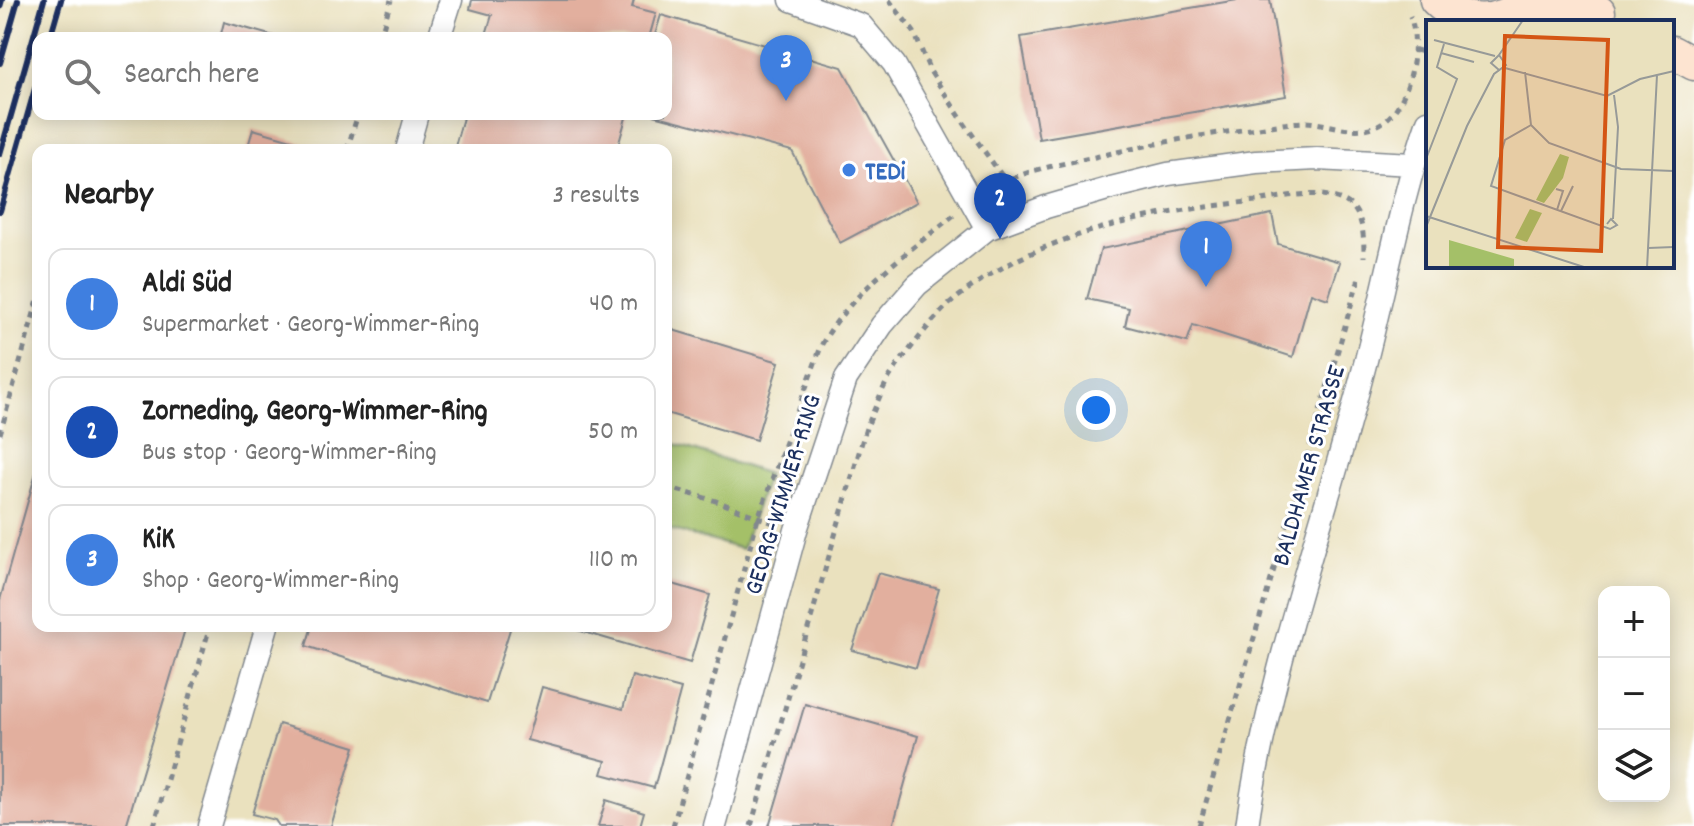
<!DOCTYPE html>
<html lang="en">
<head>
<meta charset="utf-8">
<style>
  body { margin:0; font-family:Dekko,sans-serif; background:#f6f6f6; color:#222 }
  .controls { position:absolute; right:24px; bottom:24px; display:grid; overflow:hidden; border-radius:16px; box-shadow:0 4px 20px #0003 }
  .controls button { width:72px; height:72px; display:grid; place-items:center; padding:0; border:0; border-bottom:2px solid #e0e0e0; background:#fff; color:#222; font:40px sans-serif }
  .you { position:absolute; left:1096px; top:410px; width:28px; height:28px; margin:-20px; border:6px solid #fff; border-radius:50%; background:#1a73e8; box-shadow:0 0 0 12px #1a73e833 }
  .badge { display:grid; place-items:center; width:52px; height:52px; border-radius:50%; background:#b45309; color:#fff; font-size:26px; font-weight:700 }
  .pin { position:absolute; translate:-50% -66px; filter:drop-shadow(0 2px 4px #0008) }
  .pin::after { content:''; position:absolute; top:42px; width:28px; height:24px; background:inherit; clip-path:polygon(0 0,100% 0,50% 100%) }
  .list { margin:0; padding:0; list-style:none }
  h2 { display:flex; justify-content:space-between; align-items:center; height:104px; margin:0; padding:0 32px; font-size:34px }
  h2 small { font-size:26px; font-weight:400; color:#767676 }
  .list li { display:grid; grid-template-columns:52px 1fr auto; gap:24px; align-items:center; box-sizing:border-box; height:112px; margin:0 16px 16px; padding:0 16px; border:2px solid #e0e0e0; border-radius:16px }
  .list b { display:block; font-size:30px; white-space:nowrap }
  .list p { margin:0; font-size:26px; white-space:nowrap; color:#767676 }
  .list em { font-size:26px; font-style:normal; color:#767676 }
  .icon { flex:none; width:44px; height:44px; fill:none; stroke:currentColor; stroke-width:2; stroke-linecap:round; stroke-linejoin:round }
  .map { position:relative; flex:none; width:1694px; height:826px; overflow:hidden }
  .search { position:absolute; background:#fff; box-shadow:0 4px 20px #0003; left:32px; top:32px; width:640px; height:88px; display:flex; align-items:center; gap:20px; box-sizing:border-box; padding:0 28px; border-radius:16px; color:#767676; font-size:30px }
  .panel { position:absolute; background:#fff; box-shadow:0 4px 20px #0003; left:32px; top:144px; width:640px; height:488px; border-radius:16px }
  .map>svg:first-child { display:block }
  .green { fill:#a4c068; stroke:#607863; stroke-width:2 }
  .building { fill:#e2af9e }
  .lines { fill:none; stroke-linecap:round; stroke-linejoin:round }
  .street-casing { stroke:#82888e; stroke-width:25 }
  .secondary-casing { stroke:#82888e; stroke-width:35 }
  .path { stroke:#82888e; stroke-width:5; stroke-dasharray:6 6; stroke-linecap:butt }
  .street { stroke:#fff; stroke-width:22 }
  .secondary { stroke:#fde4d1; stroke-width:32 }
  .rail { stroke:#1b2f5e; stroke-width:6 }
  .shop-dot { fill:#3f7fe0; stroke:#fff; stroke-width:3 }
  .labels { text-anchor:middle; stroke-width:6; stroke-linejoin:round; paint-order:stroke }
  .shop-label { font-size:26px; font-weight:bold; fill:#366cbe; stroke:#fff; text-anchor:start }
  .street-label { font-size:26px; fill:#1b2f5e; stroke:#fff }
  .inset-road { fill:none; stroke:#979a98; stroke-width:2 }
  .view { fill:#d45514; fill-opacity:0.15; stroke:#d45514; stroke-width:4 }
  .inset-edge { fill:none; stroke:#1b2f5e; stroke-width:4 }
</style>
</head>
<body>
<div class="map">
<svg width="1694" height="826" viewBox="0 0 1694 826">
  <rect width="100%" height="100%" fill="#fff"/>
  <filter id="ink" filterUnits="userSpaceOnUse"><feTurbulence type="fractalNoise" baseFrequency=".0125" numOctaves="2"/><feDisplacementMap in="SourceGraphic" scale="16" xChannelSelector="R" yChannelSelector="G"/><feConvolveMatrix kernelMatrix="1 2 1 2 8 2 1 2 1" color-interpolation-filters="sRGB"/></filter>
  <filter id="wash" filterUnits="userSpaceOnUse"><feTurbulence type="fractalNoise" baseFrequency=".006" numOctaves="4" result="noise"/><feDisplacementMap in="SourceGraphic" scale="32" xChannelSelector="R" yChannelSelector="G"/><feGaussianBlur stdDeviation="1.8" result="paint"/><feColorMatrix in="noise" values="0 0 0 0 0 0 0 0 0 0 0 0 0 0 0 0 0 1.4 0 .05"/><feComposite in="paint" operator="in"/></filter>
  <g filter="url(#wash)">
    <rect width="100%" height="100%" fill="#eae1be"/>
    <path class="green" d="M666 441 768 474 742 549 666 528Z"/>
    <g id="blocks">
      <path class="building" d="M472 0H634L632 7 656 13 649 38H485L492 15 470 9Z
        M1237 0H1270L1286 96 1039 139 1021 37Z
        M661 15 842 67 917 202 840 243 792 151 654 115 666 114V38H654Z
        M224 22 277 37V38H220Z
        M464 114H627L617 150H454Z
        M253 129 323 149V150H247Z
        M1272 214 1278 244 1340 262 1328 299 1311 293 1293 357 1193 325 1187 342 1125 326 1129 308 1087 299 1101 249Z
        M666 328 779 362 756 440 666 413Z
        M37 469 38 626H186L126 826H0V600Z
        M878 573 939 589 916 668 852 650Z
        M666 582 710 595 690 663 567 627 666 626Z
        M312 626H511L487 703 306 646Z
        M632 676 681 689 654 788 602 774 606 761 527 740 542 687 623 709Z
        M805 704 918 736 893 826H769Z
        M279 724 355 747 331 826H279L275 820 252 814Z
        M606 800 644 812 640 826H598Z"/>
    </g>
  </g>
  <g filter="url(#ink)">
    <use href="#blocks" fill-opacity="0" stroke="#82888e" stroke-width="2"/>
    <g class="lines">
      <g class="street-casing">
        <path id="street" d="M791 0 861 25 894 64 987 229
          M439 38 451 0
          M407 150 417 114
          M209 826 267 626
          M715 826 796 530 846 379 882 325 917 285 987 229 1046 207 1111 188 1168 174 1256 162 1317 159 1413 164
          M1247 826C1269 670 1325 520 1364 368 1386 285 1400 201 1428 121"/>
      </g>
      <g class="secondary-casing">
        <path id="secondary" d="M1436 0C1461 26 1502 26 1527 0
          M1521 6 1572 7 1599 12
          M1672 52 1694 64"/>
      </g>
      <path class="path" d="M889 0 914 32 930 71 964 123 1005 180
        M380 38 391 0
        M1416 50 1428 53
        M347 150 358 114
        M991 189C1020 171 1057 165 1090 158 1144 146 1196 135 1251 129 1269 127 1288 122 1306 122 1330 123 1354 136 1378 125 1409 110 1422 47 1410 16
        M0 434 38 299
        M666 487 716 501 776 524
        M154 826 210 626
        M673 826 758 518 822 344C852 291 907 253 954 215
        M751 826 866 428C874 412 880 393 889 378 899 362 932 320 946 307 1029 234 1150 212 1256 201 1284 197 1319 188 1346 202 1364 212 1364 239 1364 257
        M1199 826 1359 278"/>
      <use href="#street" class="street"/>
      <use href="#secondary" class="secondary"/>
      <path class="rail" d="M0 7 2 0
        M50 38 61 0
        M0 63 18 0
        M0 154 44 0
        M0 211 38 78"/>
    </g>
  </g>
  <circle class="shop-dot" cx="849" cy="170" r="8"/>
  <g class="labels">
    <g class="shop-label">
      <text x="865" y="179">TEDi</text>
    </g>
    <g class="street-label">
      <text transform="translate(1307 465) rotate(-74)" y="9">BALDHAMER STRASSE</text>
      <text transform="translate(781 494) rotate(-73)" y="9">GEORG-WIMMER-RING</text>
    </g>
  </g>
  <g transform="translate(1426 20)">
    <rect width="248" height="248" fill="#eae1be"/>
    <path d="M134 134 143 137 137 158 118 183 110 180ZM104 189 116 193 101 222 89 218ZM23 220 88 239V248H23Z" fill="#a4c068"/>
    <path class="inset-road" d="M8 20 69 36M15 33 48 42M73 35 97 0M79 48 181 76 214 59 248 51M99 52 105 105 123 123 195 149 248 151M105 105 79 120 65 166 184 209 191 205 185 199 181 204M0 139 31 59 11 47 18 24M130 169 137 171 131 190M135 191 147 166M0 196 161 248M187 199 192 107 188 75M0 207 41 106 68 54 80 45 73 35 65 43 73 50M222 228 248 227M221 248 231 55"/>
    <path class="view" d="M79 16 182 20 175 231 72 227Z"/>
    <rect width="248" height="248" class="inset-edge"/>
  </g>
</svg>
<div class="controls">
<button>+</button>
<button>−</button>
<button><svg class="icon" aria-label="layers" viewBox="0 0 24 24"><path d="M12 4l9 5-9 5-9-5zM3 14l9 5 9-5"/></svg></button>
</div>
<div class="you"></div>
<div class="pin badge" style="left:1206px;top:287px;background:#3f7fe0">1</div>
<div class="pin badge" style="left:1000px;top:239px;background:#1a4fb4">2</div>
<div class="pin badge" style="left:786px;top:101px;background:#3f7fe0">3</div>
<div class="search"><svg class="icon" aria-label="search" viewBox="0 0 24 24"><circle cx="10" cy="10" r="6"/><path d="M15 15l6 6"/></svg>Search here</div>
<section class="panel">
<h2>Nearby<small>3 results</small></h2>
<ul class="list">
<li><span class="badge" style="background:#3f7fe0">1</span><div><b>Aldi Süd</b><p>Supermarket · Georg-Wimmer-Ring</p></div><em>40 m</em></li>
<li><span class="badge" style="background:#1a4fb4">2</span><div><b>Zorneding, Georg-Wimmer-Ring</b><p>Bus stop · Georg-Wimmer-Ring</p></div><em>50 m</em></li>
<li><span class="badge" style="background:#3f7fe0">3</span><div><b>KiK</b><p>Shop · Georg-Wimmer-Ring</p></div><em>110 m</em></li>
</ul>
</section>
</div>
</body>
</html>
